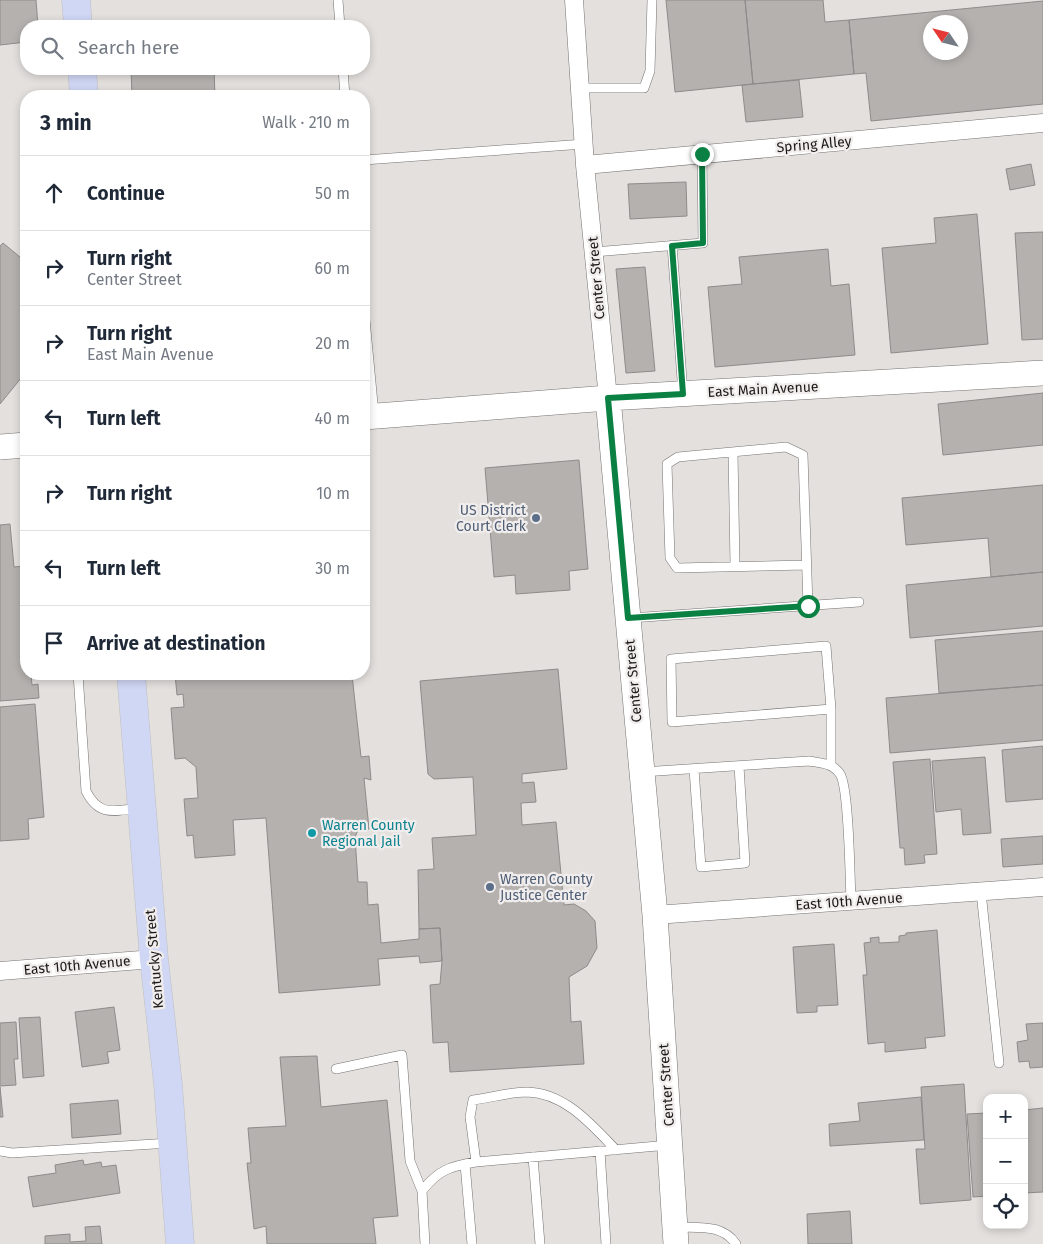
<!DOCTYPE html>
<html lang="en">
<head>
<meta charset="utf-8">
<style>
  body { margin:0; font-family:"Fira Sans",sans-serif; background:#f2f2f3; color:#1f2937 }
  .controls { position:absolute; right:15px; bottom:15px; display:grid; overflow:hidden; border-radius:10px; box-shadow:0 2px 8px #0003 }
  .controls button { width:45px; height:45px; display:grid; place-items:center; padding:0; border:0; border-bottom:1px solid #e0e1e3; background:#fff; color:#1f2937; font:25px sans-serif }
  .compass { position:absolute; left:923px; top:15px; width:45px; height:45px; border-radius:50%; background:#fff; box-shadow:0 2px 8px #0003; rotate:305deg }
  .stop { position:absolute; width:15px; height:15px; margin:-11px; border:4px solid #0b8043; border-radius:50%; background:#fff }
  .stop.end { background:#0b8043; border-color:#fff; box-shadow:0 1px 5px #0008 }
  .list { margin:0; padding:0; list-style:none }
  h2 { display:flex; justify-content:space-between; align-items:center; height:65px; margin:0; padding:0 20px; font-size:21px }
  h2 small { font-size:16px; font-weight:400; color:#747a83 }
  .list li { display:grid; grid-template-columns:32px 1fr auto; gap:15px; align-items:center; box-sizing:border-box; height:75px; padding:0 20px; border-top:1px solid #e0e1e3 }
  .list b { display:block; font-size:19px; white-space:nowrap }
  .list p { margin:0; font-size:16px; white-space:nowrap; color:#747a83 }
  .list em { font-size:16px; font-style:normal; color:#747a83 }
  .icon { flex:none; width:28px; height:28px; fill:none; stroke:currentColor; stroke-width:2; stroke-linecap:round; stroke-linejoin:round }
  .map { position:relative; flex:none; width:1043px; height:1244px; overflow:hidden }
  .search { position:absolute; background:#fff; box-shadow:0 2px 8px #0003; left:20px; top:20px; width:350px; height:55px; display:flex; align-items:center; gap:12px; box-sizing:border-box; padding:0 18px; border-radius:20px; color:#747a83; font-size:19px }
  .panel { position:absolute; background:#fff; box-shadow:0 2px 8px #0003; left:20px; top:90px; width:350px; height:590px; border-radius:20px }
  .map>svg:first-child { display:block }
  .building { fill:#b4b1af; stroke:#8e8b8a; fill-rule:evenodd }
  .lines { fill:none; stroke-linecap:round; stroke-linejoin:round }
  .lane-casing { stroke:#767372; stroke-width:10 }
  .street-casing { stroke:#767372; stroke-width:19 }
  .secondary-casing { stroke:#767372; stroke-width:26 }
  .primary-casing { stroke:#bfbfbf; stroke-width:29 }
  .lane { stroke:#fff; stroke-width:9 }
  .street { stroke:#fff; stroke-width:18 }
  .secondary { stroke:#fff; stroke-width:25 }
  .primary { stroke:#d0d7f5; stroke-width:28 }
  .route { stroke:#0b8043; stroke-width:6 }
  .service-dot { fill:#5c6f8a; stroke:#f0edec; stroke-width:2 }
  .culture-dot { fill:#0f9aa8; stroke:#f0edec; stroke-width:2 }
  .labels { text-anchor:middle; stroke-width:4.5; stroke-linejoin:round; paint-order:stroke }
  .street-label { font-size:14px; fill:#1a1919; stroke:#f0edec }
  .service-label { font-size:14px; fill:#4e5e75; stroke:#f0edec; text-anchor:end }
  .culture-label { font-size:14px; fill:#0d838f; stroke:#f0edec; text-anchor:start }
</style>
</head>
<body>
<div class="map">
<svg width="1043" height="1244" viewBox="0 0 1043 1244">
  <rect width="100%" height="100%" fill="#e3e0de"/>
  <path class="building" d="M0 0H36L38 26H26V42L0 45Z
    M666 0H745L753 84 675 92Z
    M745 0H823L825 22 849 20 854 74 753 84Z
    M1043 1V104L871 121 866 73 854 74 849 20ZM930 22H960V52H930Z
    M131 69H214L215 96H132Z
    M799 80 803 117 746 122 742 85Z
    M1031 164 1035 185 1010 190 1006 169Z
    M686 182 687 216 630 219 628 184Z
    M977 214 988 344 891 353 882 248 936 243 934 218Z
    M1043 232V339L1022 340 1015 233Z
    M3 243 26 262V314L22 320 26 324V372L0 404V246Z
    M828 249 831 286 849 284 855 355 715 367 708 287 742 284 739 257Z
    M645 267 655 371 626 373 616 269Z
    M1043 393V445L943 455 938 404Z
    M579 460 588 569 569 571 570 590 516 594 515 575 494 577 485 468Z
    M1043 485V572L991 577 988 538 906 545 902 498Z
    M10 524 14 567 26 566V674H31L32 685 38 684 39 698 0 701V525Z
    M1043 572V626L910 638 906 585Z
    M1043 631V685L939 693 935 640Z
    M558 669 567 769 522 774V783L534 782 536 802 521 803 522 825 556 822 564 905 574 904 586 911 595 921 597 948 587 966 569 977 571 1022 581 1021 584 1064 450 1072 448 1042 433 1043 430 985 440 984 442 961 440 928 419 929 418 870 434 869 432 838 476 835 473 777 434 779 428 774 420 681Z
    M175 674H363L352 675 361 757 369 756 371 780 364 778 369 829 358 830 355 837 358 882H367L368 905 378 904 381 943 419 939V929L440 928 442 961 420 963 419 956 378 959 380 985 279 993 266 818 233 820 235 855 195 858 193 835 187 836 184 799 198 798 196 767 185 758 175 759 171 708 184 707 183 694 177 695Z
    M1043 685V740L890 753 886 698Z
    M35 704 44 817 28 819 29 839 0 841V707Z
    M1043 746V799L1006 802 1002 750Z
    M985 757 991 833 963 835 961 809 936 812 932 761Z
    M930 759 937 854 924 855 925 863 905 865 904 848H900L893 762Z
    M1043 836V864L1003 867 1001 839Z
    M937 930 945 1036 925 1038 926 1048 885 1052V1042L868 1044 863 975H867L864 943 871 942 870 938 879 937V943L899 942V936L906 935V933Z
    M834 944 838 1005 817 1006V1012L797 1013 793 947Z
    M114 1007 120 1050 107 1052 109 1063 82 1067 75 1012Z
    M40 1017 44 1076 23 1078 19 1018Z
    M16 1022 18 1059H14L16 1085 0 1086V1023Z
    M1043 1023V1067L1030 1068 1029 1061 1019 1062 1017 1042 1028 1040 1026 1024Z
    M317 1056 321 1107 387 1100 398 1216 373 1218 376 1244H267L266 1226 254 1229 247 1163H251L248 1128 286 1126 280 1057Z
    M964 1084 971 1200 920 1204 916 1149H925L921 1087Z
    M0 1087 3 1117H0Z
    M921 1097 924 1140 830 1146 829 1124 860 1121 858 1103Z
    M118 1100 121 1134 72 1138 70 1104Z
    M1043 1108V1192L1024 1193V1110Z
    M987 1113V1196L973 1197 967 1114Z
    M83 1160 84 1165 101 1162 102 1167 116 1165 120 1193 33 1207 28 1177 56 1173 55 1165Z
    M850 1211 852 1244H808L807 1214Z
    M100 1226 102 1244H45V1236L70 1234V1242L86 1241 85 1227Z"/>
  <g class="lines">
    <g class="lane-casing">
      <path id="lane" d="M338 0 340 26
        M343 69 345 96
        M580 88H644L650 71 652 0
        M364 160 584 144
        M672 245 683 393
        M594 252 703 243 702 154
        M364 309 374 414
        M733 452 735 566
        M806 565 677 568 670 558 667 464 678 457 786 447 803 455 808 606
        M630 618 859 602
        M826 646 831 709 672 722 671 659Z
        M78 674 86 791C99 817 114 811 139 808
        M831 766V709
        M694 769 701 867 745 863 739 766
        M642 772 809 761C820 763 833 763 840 774 849 787 850 879 851 901
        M981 892 999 1063
        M336 1069 402 1055 410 1161 422 1191
        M0 1151 12 1153 170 1143
        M600 1151 606 1244
        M533 1157 540 1244
        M476 1162 470 1117 473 1100C490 1098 510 1092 527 1092 565 1093 591 1124 616 1150
        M465 1164 472 1244
        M678 1227C700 1228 722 1224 736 1244
        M425 1244 422 1191C438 1170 451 1166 476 1162L669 1145"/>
    </g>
    <g class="street-casing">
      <path id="street" d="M574 0 585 165 608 398
        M585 165 1043 123
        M655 915 1043 887
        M0 971 154 959"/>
    </g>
    <g class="secondary-casing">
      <path id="secondary" d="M608 398 655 915 676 1244
        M364 417 608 398 1043 373
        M0 447 26 445"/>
    </g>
    <g class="primary-casing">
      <path id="primary" d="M76 0 78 26
        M82 69 84 96
        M131 674 154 959 168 1084 180 1244"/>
    </g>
    <use href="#lane" class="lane"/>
    <use href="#street" class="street"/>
    <use href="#secondary" class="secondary"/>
    <use href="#primary" class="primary"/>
  </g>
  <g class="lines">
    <path class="route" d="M702 154 703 243 672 246 683 394 608 398 628 618 808 606"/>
  </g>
  <g class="service-dot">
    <circle cx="536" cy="518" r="5"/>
    <circle cx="490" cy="887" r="5"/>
  </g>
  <circle class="culture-dot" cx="312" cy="833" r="5"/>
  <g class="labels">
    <g class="street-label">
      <text transform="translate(814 144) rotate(-5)" y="5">Spring Alley</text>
      <text transform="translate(596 278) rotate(-95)" y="5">Center Street</text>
      <text transform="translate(763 389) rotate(-3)" y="5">East Main Avenue</text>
      <text transform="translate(633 681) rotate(-95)" y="5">Center Street</text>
      <text transform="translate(849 901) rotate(-4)" y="5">East 10th Avenue</text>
      <text transform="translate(154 959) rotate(-95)" y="5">Kentucky Street</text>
      <text transform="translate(77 965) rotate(-5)" y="5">East 10th Avenue</text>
      <text transform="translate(666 1085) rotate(-94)" y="5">Center Street</text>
    </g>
    <g class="service-label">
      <text x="526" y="515">US District<tspan x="526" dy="16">Court Clerk</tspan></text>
      <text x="500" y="884" text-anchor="start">Warren County<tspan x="500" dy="16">Justice Center</tspan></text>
    </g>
    <g class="culture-label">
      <text x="322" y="830">Warren County<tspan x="322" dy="16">Regional Jail</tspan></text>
    </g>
  </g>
</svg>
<div class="controls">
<button>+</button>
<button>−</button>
<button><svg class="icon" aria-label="locate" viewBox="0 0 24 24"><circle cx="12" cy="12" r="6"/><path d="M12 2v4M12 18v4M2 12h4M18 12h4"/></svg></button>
</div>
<svg class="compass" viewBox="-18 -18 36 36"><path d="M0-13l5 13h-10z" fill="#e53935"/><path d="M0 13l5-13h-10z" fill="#747a83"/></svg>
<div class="stop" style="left:808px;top:606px"></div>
<div class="stop end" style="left:702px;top:154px"></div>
<div class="search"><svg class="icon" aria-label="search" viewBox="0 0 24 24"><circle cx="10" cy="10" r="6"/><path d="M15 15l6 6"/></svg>Search here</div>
<section class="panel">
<h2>3 min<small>Walk · 210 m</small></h2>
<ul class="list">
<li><svg class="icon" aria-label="ahead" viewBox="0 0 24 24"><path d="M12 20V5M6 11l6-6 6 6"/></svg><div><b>Continue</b></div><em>50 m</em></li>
<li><svg class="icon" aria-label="right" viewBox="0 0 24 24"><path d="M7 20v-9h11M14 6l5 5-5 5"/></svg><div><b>Turn right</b><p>Center Street</p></div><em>60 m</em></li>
<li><svg class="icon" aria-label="right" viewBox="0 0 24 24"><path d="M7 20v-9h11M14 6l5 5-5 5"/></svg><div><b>Turn right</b><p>East Main Avenue</p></div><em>20 m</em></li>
<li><svg class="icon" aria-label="left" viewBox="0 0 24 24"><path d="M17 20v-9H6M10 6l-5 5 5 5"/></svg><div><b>Turn left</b></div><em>40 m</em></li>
<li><svg class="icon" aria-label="right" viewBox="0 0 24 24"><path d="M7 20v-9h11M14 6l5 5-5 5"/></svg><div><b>Turn right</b></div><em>10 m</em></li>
<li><svg class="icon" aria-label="left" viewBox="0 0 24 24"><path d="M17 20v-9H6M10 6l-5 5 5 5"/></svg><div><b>Turn left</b></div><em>30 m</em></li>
<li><svg class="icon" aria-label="arrive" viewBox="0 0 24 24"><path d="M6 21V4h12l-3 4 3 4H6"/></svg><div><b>Arrive at destination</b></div></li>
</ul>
</section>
</div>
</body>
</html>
